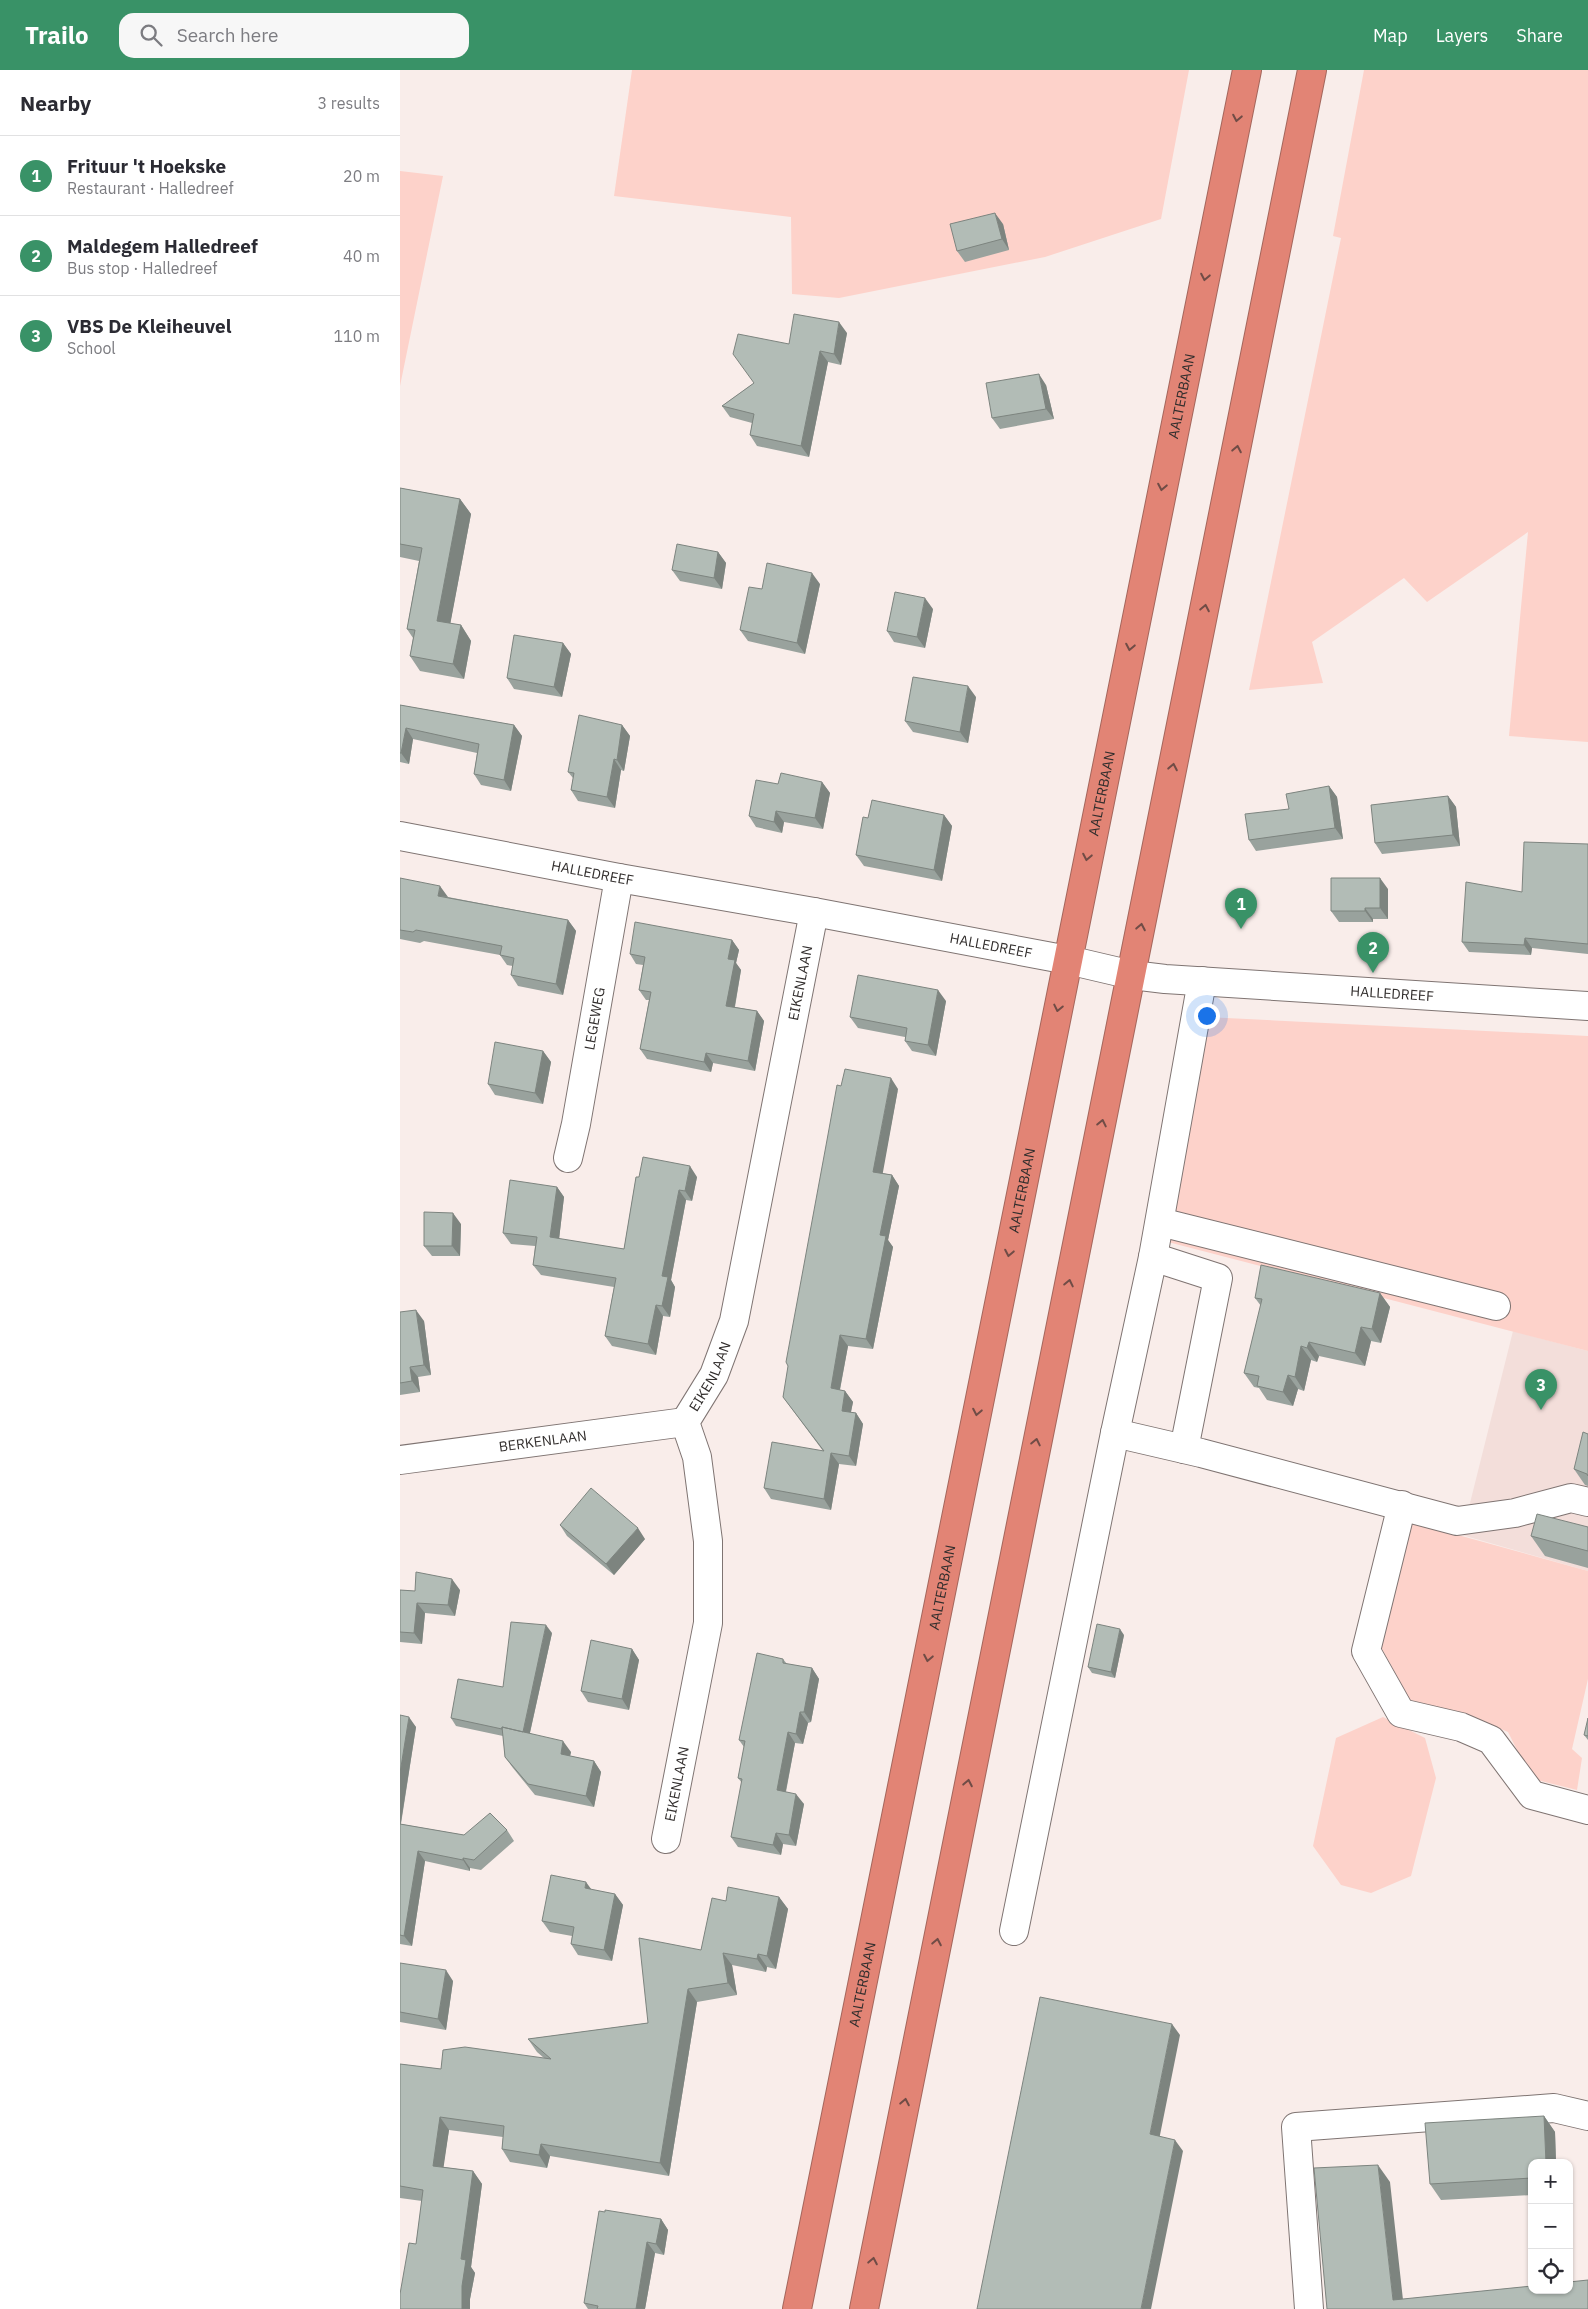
<!DOCTYPE html>
<html lang="en">
<head>
<meta charset="utf-8">
<style>
  body { margin:0; font-family:"IBM Plex Sans",sans-serif; background:#f7f7f7; color:#2b2b33 }
  .controls { position:absolute; right:15px; bottom:15px; display:grid; overflow:hidden; border-radius:10px; box-shadow:0 1px 4px #0004 }
  .controls button { width:45px; height:45px; display:grid; place-items:center; padding:0; border:0; border-bottom:1px solid #e1e1e2; background:#fff; color:#2b2b33; font:25px sans-serif }
  .you { position:absolute; left:806px; top:945px; width:18px; height:18px; margin:-12px; border:4px solid #fff; border-radius:50%; background:#1a73e8; box-shadow:0 0 0 8px #1a73e833 }
  .badge { display:grid; place-items:center; width:32px; height:32px; border-radius:50%; background:#399267; color:#fff; font-size:16px; font-weight:700 }
  .pin { position:absolute; translate:-50% -41px; filter:drop-shadow(0 1px 2px #0008) }
  .pin::after { content:''; position:absolute; top:26px; width:18px; height:15px; background:inherit; clip-path:polygon(0 0,100% 0,50% 100%) }
  .list { margin:0; padding:0; list-style:none }
  h2 { display:flex; justify-content:space-between; align-items:center; height:65px; margin:0; padding:0 20px; font-size:21px }
  h2 small { font-size:16px; font-weight:400; color:#7c7c81 }
  .list li { display:grid; grid-template-columns:32px 1fr auto; gap:15px; align-items:center; box-sizing:border-box; height:80px; padding:0 20px; border-top:1px solid #e1e1e2 }
  .list b { display:block; font-size:19px; white-space:nowrap }
  .list p { margin:0; font-size:16px; white-space:nowrap; color:#7c7c81 }
  .list em { font-size:16px; font-style:normal; color:#7c7c81 }
  .icon { flex:none; width:28px; height:28px; fill:none; stroke:currentColor; stroke-width:2; stroke-linecap:round; stroke-linejoin:round }
  .map { position:relative; flex:none; width:1188px; height:2239px; overflow:hidden }
  header { display:flex; align-items:center; gap:30px; box-sizing:border-box; height:70px; padding:0 25px; background:#399267; color:#fff }
  header strong { font-size:24px }
  nav { display:flex; gap:28px; margin-inline-start:auto; font-size:18px }
  .search { width:350px; height:45px; background:#f7f7f7; display:flex; align-items:center; gap:12px; box-sizing:border-box; padding:0 18px; border-radius:15px; color:#7c7c81; font-size:19px }
  main { display:flex }
  aside { flex:1; background:#fff }
  .map>svg:first-child { display:block }
  .built { fill:#f3deda }
  .green { fill:#fdd2ca }
  .lines { fill:none; stroke-linecap:round; stroke-linejoin:round }
  .minor-casing { stroke:#7f7472; stroke-width:30 }
  .highway-casing { stroke:#a4665c; stroke-width:30 }
  .minor { stroke:#fff; stroke-width:28 }
  .highway { stroke:#e28475; stroke-width:28 }
  .wall { fill:#99a29d }
  .shaded-wall { fill:#7d847f }
  .building { fill:#b2bcb6; stroke:#7d847f }
  .oneway { stroke:#704c46 }
  .labels { text-anchor:middle; stroke-width:5; stroke-linejoin:round; paint-order:stroke }
  .street-label { font-size:14px; fill:#322e2d; stroke:#fffcfc }
</style>
</head>
<body>
<header>
<strong>Trailo</strong>
<div class="search"><svg class="icon" aria-label="search" viewBox="0 0 24 24"><circle cx="10" cy="10" r="6"/><path d="M15 15l6 6"/></svg>Search here</div>
<nav><a>Map</a><a>Layers</a><a>Share</a></nav>
</header>
<main>
<aside>
<h2>Nearby<small>3 results</small></h2>
<ul class="list">
<li><span class="badge">1</span><div><b>Frituur 't Hoekske</b><p>Restaurant · Halledreef</p></div><em>20 m</em></li>
<li><span class="badge">2</span><div><b>Maldegem Halledreef</b><p>Bus stop · Halledreef</p></div><em>40 m</em></li>
<li><span class="badge">3</span><div><b>VBS De Kleiheuvel</b><p>School</p></div><em>110 m</em></li>
</ul>
</aside>
<div class="map">
<svg width="1188" height="2239" viewBox="0 0 1188 2239">
  <rect width="100%" height="100%" fill="#f9edea"/>
  <path class="built" d="M1113 1261 1188 1281V1501L1062 1465Z"/>
  <path class="green" d="M232 0H789L761 149 645 187 439 228 392 224 391 147 214 126Z
    M964 0H1188V672L1109 666 1128 462 1027 532 1004 508 912 572 923 613 849 620 941 168 933 166Z
    M0 101 43 106 0 316Z
    M806 947 1188 966V1281L768 1172Z
    M1011 1452 1188 1501V1609L1172 1679 1182 1688 1177 1720 1137 1710 1123 1692 1108 1662 1065 1644 1010 1630 980 1575Z
    M983 1647 1025 1668 1036 1708 1011 1806 971 1823 941 1815 913 1776 936 1668Z"/>
  <g class="lines">
    <g class="minor-casing">
      <g id="minor">
        <path id="s1" d="M0 766 219 808 414 842 668 890 732 905 765 909 1188 936"/>
        <path id="s2" d="M168 1088 176 1054 219 808"/>
        <path d="M760 1152 1096 1236"/>
        <path d="M753 1187 818 1208 784 1379"/>
        <path d="M715 1363 801 1383 1057 1451 1115 1443 1171 1428 1188 1432"/>
        <path id="s3" d="M0 1390 285 1352"/>
        <path d="M1002 1435 966 1581 1001 1643 1061 1657 1091 1670 1132 1725 1188 1740"/>
        <path id="s4" d="M266 1769 308 1553V1471L297 1387 285 1352 314 1305 334 1251 414 842"/>
        <path d="M614 1861 715 1363 753 1187 802 911"/>
        <path d="M909 2239 896 2057 1154 2038 1188 2046"/>
      </g>
    </g>
    <g class="highway-casing">
      <g id="highway">
        <path id="s5" d="M397 2239 847 0"/>
        <path d="M464 2239 912 0"/>
      </g>
    </g>
    <use href="#minor" class="minor"/>
    <use href="#highway" class="highway"/>
  </g>
  <path class="wall" d="M603 154 609 180 565 192 557 181Z
    M447 263 441 295 428 292 409 387 357 376 350 365 352 353 330 347 322 336 354 313 389 274Z
    M646 315 654 349 600 359 592 348Z
    M0 418 60 429 71 444 50 554 61 555 71 571 64 609 20 601 10 586 13 568 7 559 19 491 0 487Z
    M318 482 326 493 322 519 280 511 272 500Z
    M420 514 405 584 348 571 340 560 362 519Z
    M533 539 525 578 494 572 487 561Z
    M163 573 171 584 162 627 114 619 107 608Z
    M576 627 568 673 513 662 505 651Z
    M0 635 114 655 122 666 111 721 81 715 74 704 77 683 13 669 9 694 0 692Z
    M222 655 230 666 224 701 221 700 215 738 178 731 171 720 173 708 168 702Z
    M422 712 430 723 423 759 384 752 382 763 356 757 349 746 378 714Z
    M929 716 937 727 943 769 856 781 849 770 889 739Z
    M1048 726 1056 737 1060 776 982 784 975 773Z
    M544 745 552 756 542 811 464 796 456 785Z
    M1188 774V884L1132 878 1131 885 1069 882 1062 872 1122 822Z
    M0 808 48 827 168 850 176 861 163 925 118 916 111 905 113 896 107 895 100 885 24 871 20 873 0 869Z
    M988 819V849H973V852H939L931 841Z
    M332 870 339 880 336 893 341 900 335 937 357 941 364 951 355 1001 313 993 311 1002 247 989 240 979 249 930H246L239 920 243 895 236 894 230 884Z
    M546 931 536 986 512 981 505 971V967L458 958 450 947Z
    M143 981 151 992 143 1034 95 1025 88 1014Z
    M498 1019 482 1103 492 1105 499 1116 488 1170 493 1177 473 1279 448 1276 440 1320 445 1321 453 1332 451 1342 456 1343 463 1354 456 1396 439 1394 431 1440 371 1429 364 1418 423 1381 383 1327Z
    M236 1107H297L292 1131 286 1130 271 1210 275 1217 270 1247 263 1246 256 1285 212 1276 205 1266 214 1217 141 1205 133 1195 135 1176 111 1174 103 1163 157 1117 164 1127 159 1169 224 1179Z
    M61 1154 60 1186H32L24 1176Z
    M980 1223 990 1237 981 1273 971 1271 965 1296 919 1286 917 1292 911 1290 904 1321 898 1319 893 1336 867 1330 859 1318 854 1317 844 1303 861 1236 855 1228Z
    M0 1242 24 1251 31 1305 18 1307 20 1322 0 1325Z
    M1188 1364V1416L1185 1415 1174 1399Z
    M160 1455 245 1469 214 1505 167 1466Z
    M1188 1457V1498L1145 1486 1131 1466Z
    M0 1520 15 1521 60 1520 55 1546 25 1543 22 1574 0 1572Z
    M152 1563 130 1663 171 1682 170 1686 194 1691 201 1702 194 1737 135 1725 113 1698 105 1687 103 1666 56 1656 51 1648 103 1617Z
    M724 1565 715 1608 692 1603 688 1597Z
    M232 1579 239 1590 229 1640 188 1632 181 1621Z
    M383 1589 387 1594 412 1598 419 1609 411 1652 408 1653 403 1674 395 1673 386 1722 404 1734 396 1776 383 1774 381 1785 338 1777 331 1767 342 1713 338 1708 344 1677 339 1670Z
    M0 1645 16 1657 1 1754 64 1765 107 1760 114 1771 81 1800 70 1798V1801L25 1791 12 1876 0 1874Z
    M1184 1665 1188 1666V1670Z
    M192 1820 215 1824 223 1835 212 1891 178 1885 171 1874 172 1866 150 1862 142 1851Z
    M379 1827 388 1839 376 1899 367 1897 366 1902 332 1895 337 1925 297 1932 269 2106 150 2086 147 2098 110 2092 102 2079 103 2067 49 2060 43 2097 73 2101 82 2114 71 2197 75 2203 70 2229V2239L16 2174 22 2131 0 2128V1994L41 1999 144 1988 137 1982 128 1969 248 1953 301 1880 326 1831Z
    M0 1893 53 1911 46 1960 0 1952Z
    M1144 2046 1155 2062 1156 2093H1132V2125L1041 2130 1030 2114Z
    M261 2149 268 2160 264 2185 255 2183 245 2239H188L184 2233Z"/>
  <path class="shaded-wall" d="M595 143 603 154 609 180 602 169Z
    M439 252 447 263 441 295 434 284Z
    M420 281 428 292 409 387 401 376Z
    M639 304 646 315 654 349 646 339Z
    M60 429 71 444 48 566 37 551Z
    M318 482 326 493 322 519 314 508Z
    M412 503 420 514 405 584 397 573Z
    M525 528 533 539 525 578 517 567Z
    M61 555 71 571 64 609 53 594Z
    M163 573 171 584 162 627 154 617Z
    M568 616 576 627 568 673 560 662Z
    M114 655 122 666 111 721 104 710Z
    M222 655 230 666 224 701 217 690Z
    M6 658 13 669 9 694 1 683Z
    M214 689 221 700 215 738 207 727Z
    M422 712 430 723 423 759 415 748Z
    M929 716 937 727 943 769 935 758Z
    M1048 726 1056 737 1060 776 1053 765Z
    M376 741 384 752 382 763 374 752Z
    M544 745 552 756 542 811 534 800Z
    M980 808 988 819V849L980 838Z
    M40 816 48 827 38 826Z
    M965 838 973 849V852L965 841Z
    M168 850 176 861 163 925 156 914Z
    M1125 868 1132 878 1131 885 1124 875Z
    M332 870 339 880 336 893 341 900 333 946 326 936 328 889Z
    M538 920 546 931 536 986 528 975Z
    M357 941 364 951 355 1001 348 991Z
    M143 981 151 992 143 1034 135 1023Z
    M306 983 313 993 311 1002 304 992Z
    M491 1008 498 1019 481 1113 473 1102Z
    M290 1096 297 1107 292 1131 285 1121Z
    M492 1105 499 1116 488 1170 493 1177 473 1279 466 1269 480 1165Z
    M157 1117 164 1127 158 1178 150 1167Z
    M279 1120 286 1130 271 1210 275 1217 270 1247 262 1236V1206Z
    M53 1143 61 1154 60 1186 52 1176Z
    M980 1223 990 1237 981 1273 972 1259Z
    M256 1235 263 1246 256 1285 248 1274Z
    M16 1240 24 1251 31 1305 24 1295Z
    M961 1257 971 1271 965 1296 955 1283Z
    M440 1265 448 1276 438 1329 431 1318Z
    M909 1272 919 1286 917 1292 907 1278Z
    M901 1276 911 1290 904 1321 895 1307Z
    M10 1297 18 1307 20 1322 12 1311Z
    M888 1305 898 1319 893 1336 883 1322Z
    M445 1321 453 1332 449 1351 442 1341Z
    M456 1343 463 1354 456 1396 449 1386Z
    M431 1383 439 1394 431 1440 424 1429Z
    M238 1458 245 1469 214 1505 206 1494Z
    M52 1509 60 1520 55 1546 48 1535Z
    M17 1533 25 1543 22 1574 14 1563Z
    M146 1555 152 1563 128 1671 123 1663Z
    M720 1559 724 1565 715 1608 711 1602Z
    M232 1579 239 1590 229 1640 222 1629Z
    M412 1598 419 1609 411 1652 404 1642Z
    M400 1642 408 1653 403 1674 396 1664Z
    M9 1647 16 1657 0 1758V1703Z
    M388 1662 395 1673 384 1730 377 1720Z
    M163 1671 171 1682 168 1695 161 1684Z
    M194 1691 201 1702 194 1737 186 1726Z
    M396 1724 404 1734 396 1776 389 1765Z
    M376 1763 383 1774 381 1785 373 1775Z
    M18 1781 25 1791 12 1876 4 1866Z
    M63 1788 70 1798V1801L63 1790Z
    M186 1812 194 1823 185 1818Z
    M215 1824 223 1835 212 1891 204 1880Z
    M379 1827 388 1839 376 1899 367 1886Z
    M323 1883 332 1895 337 1925 328 1913Z
    M358 1884 367 1897 366 1902 357 1889Z
    M46 1900 53 1911 46 1960 38 1949Z
    M288 1919 297 1932 269 2106 260 2093Z
    M772 1954 780 1965 758 2075 750 2064Z
    M1144 2046 1155 2062 1156 2093H1146Z
    M40 2047 49 2060 42 2108 33 2096Z
    M775 2070 783 2081 751 2239H741Z
    M141 2074 150 2086 147 2098 139 2085Z
    M978 2095 990 2112 1004 2239 993 2230Z
    M73 2101 82 2114 71 2197 75 2203 70 2229V2239H62L61 2189Z
    M261 2149 268 2160 264 2185 256 2174Z
    M247 2172 255 2183 245 2239H236Z"/>
  <path class="building" d="M595 143 602 169 557 181 550 154Z
    M394 244 439 252 434 284 420 281 401 376 350 365 354 344 322 336 354 313 333 284 338 264 389 274Z
    M639 304 646 339 592 348 586 313Z
    M0 418 60 429 37 551 61 555 53 594 10 586 15 560 7 559 22 478 0 474Z
    M277 474 318 482 314 508 272 500Z
    M367 493 412 503 397 573 340 560 349 517 362 519Z
    M495 522 525 528 517 567 487 561Z
    M114 565 163 573 154 617 107 608Z
    M513 607 568 616 560 662 505 651Z
    M0 635 114 655 104 710 74 704 79 674 6 658 1 683H0Z
    M179 645 222 655 217 690 214 689 207 727 171 720 174 703 168 702Z
    M381 703 422 712 415 748 376 741 374 752 349 746 356 710 378 714Z
    M929 716 935 758 849 770 845 744 889 739 886 724Z
    M1048 726 1053 765 975 773 971 735Z
    M472 730 544 745 534 800 456 785 463 747 468 748Z
    M1124 772 1188 774V874L1125 868 1124 875 1062 872 1066 812 1122 822Z
    M0 808 40 816 38 826 168 850 156 914 111 905 114 888 100 885 102 876 16 860 13 862 0 860Z
    M931 808H980V838H965V841H931Z
    M235 852 332 870 328 889 335 890 326 936 357 941 348 991 306 983 304 992 240 979 251 922 239 920 245 887 230 884Z
    M458 905 538 920 528 975 505 971 507 958 450 947Z
    M95 972 143 981 135 1023 88 1014Z
    M445 999 491 1008 473 1102 492 1105 480 1165 486 1166 466 1269 440 1265 431 1318 445 1321 442 1341 456 1343 449 1386 431 1383 424 1429 364 1418 372 1372 424 1381 383 1327 388 1296 386 1292 427 1070 437 1015 441 1016Z
    M243 1087 290 1096 285 1121 279 1120 262 1206 268 1207 262 1236 256 1235 248 1274 205 1266 216 1208 133 1195 137 1167 103 1163 110 1110 157 1117 150 1167 224 1179 236 1107H239Z
    M24 1142 53 1143 52 1176H24Z
    M861 1195 980 1223 972 1259 961 1257 955 1283 909 1272 907 1278 901 1276 895 1307 888 1305 883 1322 857 1316 859 1306 844 1303 862 1229 855 1228Z
    M16 1240 24 1295 10 1297 12 1311 0 1313V1242Z
    M1183 1362 1188 1364V1406L1187 1404 1174 1399Z
    M191 1418 238 1458 206 1494 160 1455Z
    M1137 1444 1188 1457V1481L1131 1466Z
    M16 1502 52 1509 48 1535 17 1533 14 1563 0 1562V1520L15 1521Z
    M111 1552 146 1555 123 1662 102 1657V1659L51 1648 58 1609 103 1617Z
    M697 1554 720 1559 711 1602 688 1597Z
    M191 1570 232 1579 222 1629 181 1621Z
    M357 1583 383 1589V1593L412 1598 404 1642H400L396 1664 388 1662 377 1720 396 1724 389 1765 376 1763 373 1775 331 1767 342 1709 338 1708 345 1671 339 1670Z
    M0 1645 9 1647 0 1703Z
    M1188 1648V1666L1184 1665Z
    M102 1657 163 1671 161 1684 194 1691 186 1726 128 1714 105 1687Z
    M90 1743 107 1760 74 1790 63 1788V1790L18 1781 4 1866 0 1865V1754L64 1765Z
    M151 1805 186 1812 185 1818 215 1824 204 1880 171 1874 174 1857 142 1851Z
    M328 1817 379 1827 367 1886 358 1884 357 1889 323 1883 328 1913 288 1919 260 2093 141 2074 139 2085 102 2079 104 2056 40 2047 33 2096 73 2101 61 2189 66 2190 62 2216V2239H0V2224L9 2173 16 2174 23 2120 0 2116V1994L41 1999 43 1980 65 1977 151 1989 128 1969 248 1953 239 1868 301 1880 312 1828 326 1831Z
    M0 1893 46 1900 38 1949 0 1942Z
    M640 1927 772 1954 750 2064 775 2070 741 2239H577Z
    M1144 2046 1146 2093H1132V2108L1030 2114 1025 2053Z
    M978 2095 993 2230 1132 2216V2220H1169V2212L1188 2210V2239H927L914 2098Z
    M205 2140 261 2149 256 2174 247 2172 236 2239H197L198 2236 184 2233 199 2141 205 2142Z"/>
  <defs><path id="oneway-chevron" d="M-2-3.5L2.5 0L-2 3.5" fill="none" stroke-width="1.6" stroke-linecap="round" stroke-linejoin="round" transform="scale(1.25)"/></defs>
  <g class="oneway">
    <use href="#oneway-chevron" transform="translate(837 48) rotate(101)"/>
    <use href="#oneway-chevron" transform="translate(805 207) rotate(101)"/>
    <use href="#oneway-chevron" transform="translate(837 379) rotate(-79)"/>
    <use href="#oneway-chevron" transform="translate(762 417) rotate(101)"/>
    <use href="#oneway-chevron" transform="translate(805 538) rotate(-79)"/>
    <use href="#oneway-chevron" transform="translate(730 577) rotate(101)"/>
    <use href="#oneway-chevron" transform="translate(773 697) rotate(-79)"/>
    <use href="#oneway-chevron" transform="translate(687 787) rotate(101)"/>
    <use href="#oneway-chevron" transform="translate(741 857) rotate(-79)"/>
    <use href="#oneway-chevron" transform="translate(658 938) rotate(102)"/>
    <use href="#oneway-chevron" transform="translate(702 1053) rotate(-78)"/>
    <use href="#oneway-chevron" transform="translate(609 1183) rotate(101)"/>
    <use href="#oneway-chevron" transform="translate(669 1213) rotate(-78)"/>
    <use href="#oneway-chevron" transform="translate(577 1342) rotate(101)"/>
    <use href="#oneway-chevron" transform="translate(636 1372) rotate(-78)"/>
    <use href="#oneway-chevron" transform="translate(528 1588) rotate(101)"/>
    <use href="#oneway-chevron" transform="translate(568 1713) rotate(-79)"/>
    <use href="#oneway-chevron" transform="translate(537 1872) rotate(-79)"/>
    <use href="#oneway-chevron" transform="translate(505 2032) rotate(-79)"/>
    <use href="#oneway-chevron" transform="translate(473 2191) rotate(-79)"/>
  </g>
  <g class="labels">
    <g class="street-label">
      <text dy="5" stroke="none"><textPath href="#s5" startOffset="1951">AALTERBAAN</textPath></text>
      <text dy="5" stroke="none"><textPath href="#s5" startOffset="1546">AALTERBAAN</textPath></text>
      <text dy="5" stroke="none"><textPath href="#s1" startOffset="196">HALLEDREEF</textPath></text>
      <text dy="5" stroke="none"><textPath href="#s1" startOffset="601">HALLEDREEF</textPath></text>
      <text dy="5" stroke="none"><textPath href="#s4" startOffset="881">EIKENLAAN</textPath></text>
      <text dy="5" stroke="none"><textPath href="#s1" startOffset="1006">HALLEDREEF</textPath></text>
      <text dy="5" stroke="none"><textPath href="#s2" startOffset="142">LEGEWEG</textPath></text>
      <text dy="5" stroke="none"><textPath href="#s5" startOffset="1141">AALTERBAAN</textPath></text>
      <text dy="5" stroke="none"><textPath href="#s4" startOffset="476">EIKENLAAN</textPath></text>
      <text dy="5" stroke="none"><textPath href="#s3" startOffset="144">BERKENLAAN</textPath></text>
      <text dy="5" stroke="none"><textPath href="#s5" startOffset="736">AALTERBAAN</textPath></text>
      <text dy="5" stroke="none"><textPath href="#s4" startOffset="56">EIKENLAAN</textPath></text>
      <text dy="5" stroke="none"><textPath href="#s5" startOffset="331">AALTERBAAN</textPath></text>
    </g>
  </g>
</svg>
<div class="controls">
<button>+</button>
<button>−</button>
<button><svg class="icon" aria-label="locate" viewBox="0 0 24 24"><circle cx="12" cy="12" r="6"/><path d="M12 2v4M12 18v4M2 12h4M18 12h4"/></svg></button>
</div>
<div class="you"></div>
<div class="pin badge" style="left:841px;top:859px">1</div>
<div class="pin badge" style="left:973px;top:903px">2</div>
<div class="pin badge" style="left:1141px;top:1340px">3</div>
</div>
</main>
</body>
</html>
